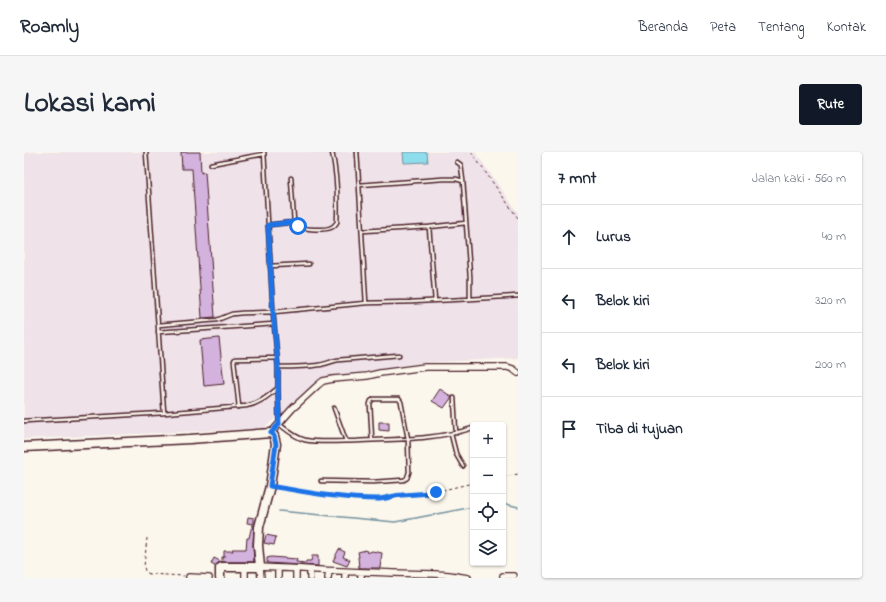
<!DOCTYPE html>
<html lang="id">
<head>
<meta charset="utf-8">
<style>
  body { margin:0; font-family:"Indie Flower",sans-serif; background:#f6f6f7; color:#1f2937 }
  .controls { position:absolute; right:12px; bottom:12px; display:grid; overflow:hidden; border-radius:4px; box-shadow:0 1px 3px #0004 }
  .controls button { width:36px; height:36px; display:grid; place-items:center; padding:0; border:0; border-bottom:1px solid #e0e1e3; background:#fff; color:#1f2937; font:20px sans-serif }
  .stop { position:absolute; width:12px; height:12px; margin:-9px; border:3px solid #1a73e8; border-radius:50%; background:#fff }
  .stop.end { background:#1a73e8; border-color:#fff; box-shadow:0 1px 4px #0008 }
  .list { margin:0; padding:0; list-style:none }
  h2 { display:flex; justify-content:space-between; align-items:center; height:52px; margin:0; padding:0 16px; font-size:17px }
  h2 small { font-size:13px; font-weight:400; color:#747a83 }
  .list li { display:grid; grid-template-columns:26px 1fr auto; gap:12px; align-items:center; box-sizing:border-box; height:64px; padding:0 16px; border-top:1px solid #e0e1e3 }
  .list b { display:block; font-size:15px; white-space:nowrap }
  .list em { font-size:13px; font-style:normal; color:#747a83 }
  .icon { flex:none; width:22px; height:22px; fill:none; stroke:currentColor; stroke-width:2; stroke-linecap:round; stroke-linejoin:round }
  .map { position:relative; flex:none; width:494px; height:426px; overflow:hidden; border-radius:4px }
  header { display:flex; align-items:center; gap:24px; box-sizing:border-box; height:56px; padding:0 20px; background:#fff; border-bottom:1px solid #e0e1e3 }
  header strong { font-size:19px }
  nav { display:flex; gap:22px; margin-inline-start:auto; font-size:14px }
  .intro { display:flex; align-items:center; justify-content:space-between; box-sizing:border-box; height:96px; padding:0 24px }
  h1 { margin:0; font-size:28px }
  .button { padding:10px 18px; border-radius:4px; background:#111827; color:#fff; font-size:14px; font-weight:700 }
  main { display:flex; gap:24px; padding:0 24px }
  aside { flex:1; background:#fff; border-radius:4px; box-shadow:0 1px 3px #0004 }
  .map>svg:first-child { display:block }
  .built { fill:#efe2e8 }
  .water { fill:#8eddec; stroke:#73919f }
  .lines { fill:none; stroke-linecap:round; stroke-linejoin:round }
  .stream { stroke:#73919f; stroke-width:1.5 }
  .building { fill:#d3b2de; stroke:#4a1f2b }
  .lane-casing { stroke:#4a1f2b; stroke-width:5.5 }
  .street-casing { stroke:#4a1f2b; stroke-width:8 }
  .secondary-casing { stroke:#4a1f2b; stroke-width:11 }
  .path { stroke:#4a1f2b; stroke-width:1; stroke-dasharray:3 3; stroke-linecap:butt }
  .lane { stroke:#fbf7ec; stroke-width:2.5 }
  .street { stroke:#fbf7ec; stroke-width:5.5 }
  .secondary { stroke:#fbf7ec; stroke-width:8 }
  .route { stroke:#1a73e8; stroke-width:5 }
</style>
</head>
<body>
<header>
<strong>Roamly</strong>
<nav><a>Beranda</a><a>Peta</a><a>Tentang</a><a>Kontak</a></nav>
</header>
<div class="intro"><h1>Lokasi kami</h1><a class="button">Rute</a></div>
<main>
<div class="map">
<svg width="494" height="426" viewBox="0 0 494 426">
  <rect width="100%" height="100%" fill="#fbf7ec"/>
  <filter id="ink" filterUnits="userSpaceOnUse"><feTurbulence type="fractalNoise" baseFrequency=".025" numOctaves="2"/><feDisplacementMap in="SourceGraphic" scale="8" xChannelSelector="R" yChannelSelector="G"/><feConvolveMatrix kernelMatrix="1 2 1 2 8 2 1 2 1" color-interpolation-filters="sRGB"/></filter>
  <g filter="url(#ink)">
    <path class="built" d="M0 0H379L381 11 404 10 403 0H451L494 61V206L396 211 299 226 240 276 0 287Z"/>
    <path class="water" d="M379 0H403L404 10 380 11Z"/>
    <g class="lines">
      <path class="stream" d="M479 351 494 355
        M255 359 371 370 449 355"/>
    </g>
    <path class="building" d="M157 0H176L177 21 181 20 191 165 178 166 168 17H158Z
      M195 186 200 232 180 234 176 188Z
      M416 237 428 245 420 256 408 249Z
      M355 270H365V279L355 278Z
      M224 365 230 366V372L223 371Z
      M228 373 230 374 229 393 230 410H198V405H200V399H209L208 397H222L223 386H225Z
      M242 383 252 385 250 393 240 391Z
      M315 397 321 400 319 405 326 408 323 414 309 409Z
      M342 398 343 401 348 399 358 401 356 416H335L334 405H335L334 400Z
      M288 404H294V414L243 411V406L247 405 273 407 272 410 282 411V409H287Z
      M190 406 198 410 194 411 191 414 187 412Z"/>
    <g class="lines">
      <g class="lane-casing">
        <path id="lane" d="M122 0 140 261
          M433 10 437 13 439 29
          M187 12 240 2
          M267 26 270 70
          M335 33 419 27H432L439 29 446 125V147L387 150 342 151
          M244 73 270 70C271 71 274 73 275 74 281 78 300 78 306 76 310 75 311 73 313 70 314 46 313 23 308 0
          M405 75 411 149
          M338 79 405 75 442 71
          M246 114 285 112
          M446 147 494 144
          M134 173 193 168 208 162 218 161 249 160 342 151 333 0
          M134 180 250 172
          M254 215C268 215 282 215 295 213 302 212 308 209 314 208L375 203
          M254 236 255 272C263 278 270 285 281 288 295 291 318 289 333 289 371 287 412 288 449 276
          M430 246 432 281
          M215 255 210 209 211 207 253 206
          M310 256 322 289
          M0 269 140 261 222 254C235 252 244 244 254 236V215L249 160 240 0
          M427 282 432 302 439 314
          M297 329 349 330 380 328 383 326 385 320 384 287 377 250 375 247H350L347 249 346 252 348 288"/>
      </g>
      <g class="street-casing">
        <path id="street" d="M247 281 268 257 294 233 299 229 309 227 343 224 356 221 401 215H483L489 217 494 221
          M221 415V426
          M254 417V426
          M165 426V425L185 426
          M237 426 236 415C251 416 265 416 279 417 323 420 367 421 411 422L425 423 444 426
          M272 426V417
          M286 426V418
          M304 426 305 419
          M321 426V420
          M337 426V420
          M479 426V424H490"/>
      </g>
      <g class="secondary-casing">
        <path id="secondary" d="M0 295 166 287 247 281 250 284 252 292 246 334 235 375 234 393 236 415H198L196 416V426"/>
      </g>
      <path class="path" d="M447 0 494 66
        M479 325 494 322
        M252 335 301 343 330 346 355 347 377 343 402 342 449 331
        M123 386 120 415 121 419 125 422 160 424"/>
      <use href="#lane" class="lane"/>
      <use href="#street" class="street"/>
      <use href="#secondary" class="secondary"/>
    </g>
  </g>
  <g class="lines" filter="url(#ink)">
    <path class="route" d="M274 74 270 70 244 73 249 160 254 215V236L255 272 247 281 250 284 252 292 246 334C281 340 318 347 354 347 362 347 370 343 378 343 390 342 401 342 412 340"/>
  </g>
</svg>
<div class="controls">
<button>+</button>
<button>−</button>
<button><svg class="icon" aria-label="locate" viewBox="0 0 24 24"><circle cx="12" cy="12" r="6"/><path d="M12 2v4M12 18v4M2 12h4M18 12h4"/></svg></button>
<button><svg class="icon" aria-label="layers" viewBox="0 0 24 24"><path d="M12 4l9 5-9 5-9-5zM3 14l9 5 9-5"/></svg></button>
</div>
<div class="stop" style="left:274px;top:74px"></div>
<div class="stop end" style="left:412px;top:340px"></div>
</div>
<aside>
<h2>7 mnt<small>Jalan kaki · 560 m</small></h2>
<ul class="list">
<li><svg class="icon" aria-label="ahead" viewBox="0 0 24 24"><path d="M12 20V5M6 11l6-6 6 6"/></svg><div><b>Lurus</b></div><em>40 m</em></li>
<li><svg class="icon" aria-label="left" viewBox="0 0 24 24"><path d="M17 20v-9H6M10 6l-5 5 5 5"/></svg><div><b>Belok kiri</b></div><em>320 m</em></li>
<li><svg class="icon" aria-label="left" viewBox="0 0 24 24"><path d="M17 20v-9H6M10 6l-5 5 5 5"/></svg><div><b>Belok kiri</b></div><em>200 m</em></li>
<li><svg class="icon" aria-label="arrive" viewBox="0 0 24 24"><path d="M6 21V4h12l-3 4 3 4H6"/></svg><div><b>Tiba di tujuan</b></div></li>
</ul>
</aside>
</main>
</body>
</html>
